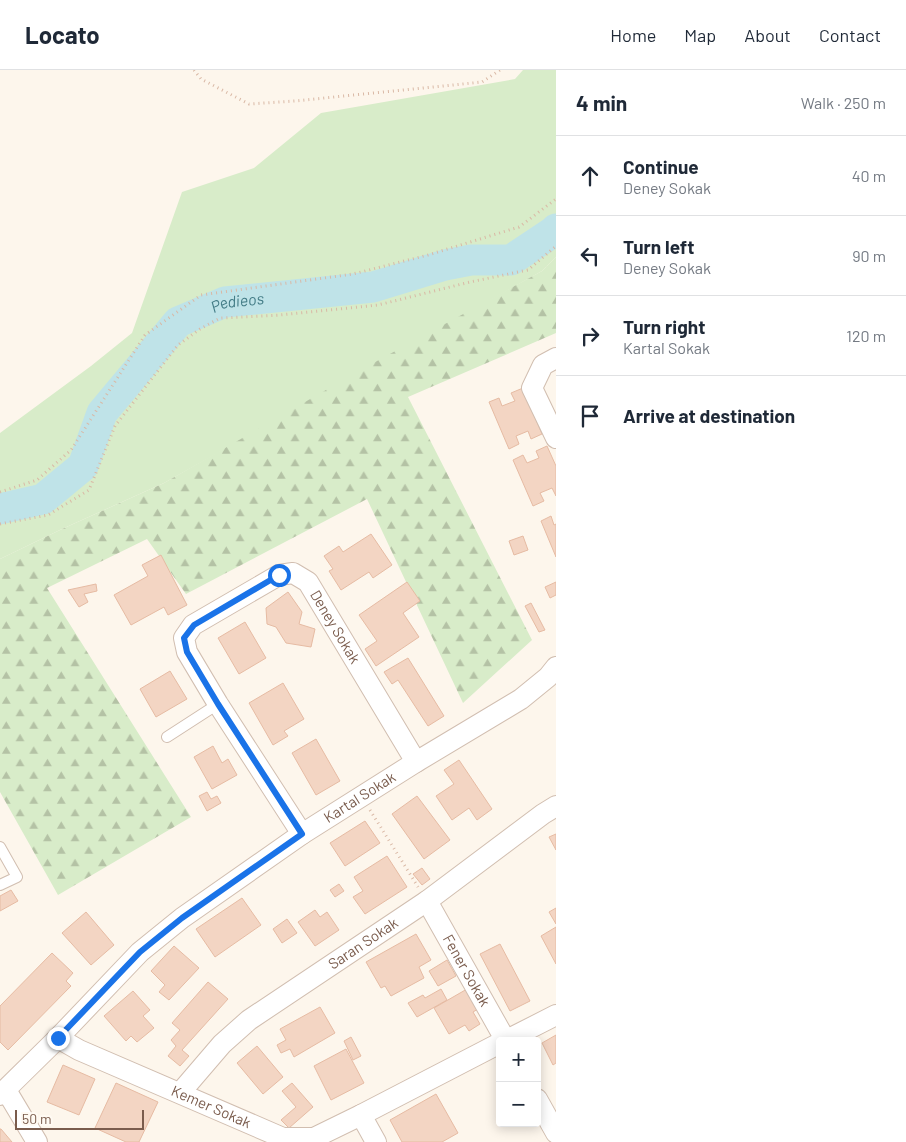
<!DOCTYPE html>
<html lang="en">
<head>
<meta charset="utf-8">
<style>
  body { margin:0; font-family:Barlow,sans-serif; background:#f2f2f3; color:#1f2937 }
  .controls { position:absolute; right:15px; bottom:15px; display:grid; overflow:hidden; border-radius:5px; box-shadow:0 2px 12px #0003 }
  .controls button { width:45px; height:45px; display:grid; place-items:center; padding:0; border:0; border-bottom:1px solid #e0e1e3; background:#fff; color:#1f2937; font:25px sans-serif }
  .scale { position:absolute; left:15px; bottom:12px; width:129px; box-sizing:border-box; padding-left:5px; border:2px solid #7a5c4d; border-top:0; font-size:14px; line-height:18px; white-space:nowrap; color:#7a5c4d; -webkit-text-stroke:4px #fffaf3; paint-order:stroke }
  .stop { position:absolute; width:15px; height:15px; margin:-11px; border:4px solid #1a73e8; border-radius:50%; background:#fff }
  .stop.end { background:#1a73e8; border-color:#fff; box-shadow:0 1px 5px #0008 }
  .list { margin:0; padding:0; list-style:none }
  h2 { display:flex; justify-content:space-between; align-items:center; height:65px; margin:0; padding:0 20px; font-size:21px }
  h2 small { font-size:16px; font-weight:400; color:#747a83 }
  .list li { display:grid; grid-template-columns:32px 1fr auto; gap:15px; align-items:center; box-sizing:border-box; height:80px; padding:0 20px; border-top:1px solid #e0e1e3 }
  .list b { display:block; font-size:19px; white-space:nowrap }
  .list p { margin:0; font-size:16px; white-space:nowrap; color:#747a83 }
  .list em { font-size:16px; font-style:normal; color:#747a83 }
  .icon { flex:none; width:28px; height:28px; fill:none; stroke:currentColor; stroke-width:2; stroke-linecap:round; stroke-linejoin:round }
  .map { position:relative; flex:none; width:556px; height:1072px; overflow:hidden }
  header { display:flex; align-items:center; gap:30px; box-sizing:border-box; height:70px; padding:0 25px; background:#fff; border-bottom:1px solid #e0e1e3 }
  header strong { font-size:24px }
  nav { display:flex; gap:28px; margin-inline-start:auto; font-size:18px }
  main { display:flex }
  aside { flex:1; background:#fff }
  .map>svg:first-child { display:block }
  .grass { fill:#d8ecc9 }
  .forest { fill:url(#forest-firs) }
  .lines { fill:none; stroke-linecap:round; stroke-linejoin:round }
  .river { stroke:#bfe3e8; stroke-width:31 }
  .building { fill:#f3d5c3; stroke:#e6bba3 }
  .lane-casing { stroke:#d1beb0; stroke-width:12 }
  .street-casing { stroke:#d1beb0; stroke-width:22 }
  .path { stroke:#d9b8a5; stroke-width:3; stroke-dasharray:1 4; stroke-linecap:butt }
  .lane { stroke:#fff; stroke-width:10 }
  .street { stroke:#fff; stroke-width:20 }
  .route { stroke:#1a73e8; stroke-width:6 }
  .labels { text-anchor:middle; stroke-width:4; stroke-linejoin:round; paint-order:stroke }
  .street-label { font-size:15px; fill:#7a5c4d; stroke:#fffaf3 }
  .water-label { font-size:16px; font-style:italic; fill:#437c86; stroke:#fffaf3 }
</style>
</head>
<body>
<header>
<strong>Locato</strong>
<nav><a>Home</a><a>Map</a><a>About</a><a>Contact</a></nav>
</header>
<main>
<div class="map">
<svg width="556" height="1072" viewBox="0 0 556 1072">
  <defs>
    <pattern id="forest-firs" width="22" height="20" patternUnits="userSpaceOnUse" patternTransform="scale(1.25)"><rect width="22" height="20" fill="#d8ecc9"/><path d="M5 1l3.5 6h-7zM16 11l3.5 6h-7z" fill="#b4c2a5"/></pattern>
  </defs>
  <rect width="100%" height="100%" fill="#fdf6ec"/>
  <path class="grass" d="M523 0H556V187L542 201 164 413 62 459 0 489V363L91 296 132 263 182 122 254 98 321 43 515 9Z"/>
  <path class="forest" d="M556 187V263L408 327 532 570 463 633 367 429 186 524 147 469 47 518 191 747 58 825 0 722V489L62 459 164 413 366 297 542 201Z"/>
  <g class="lines">
    <path class="river" id="s1" d="M0 439 43 429 83 396 102 343 178 252 225 232 373 217 445 195 471 190H511L553 162 556 159"/>
  </g>
  <path class="building" d="M523 318 542 364 531 369 528 361 516 366 519 374 509 379 489 332 499 328 502 336 515 331 511 323Z
    M547 376 556 396V426L552 418 540 423 544 431 533 436 513 390 523 385 527 393 539 388 536 381Z
    M551 446 554 455 556 454V487L541 451Z
    M371 464 392 495 373 508 369 502 341 520 329 501 333 499 324 486 339 476 343 482Z
    M523 466 528 480 514 485 509 471Z
    M161 485 187 535 168 545 164 537 131 555 114 525 148 506 142 495Z
    M407 512 420 531 403 543 419 567 376 596 365 579 377 571 359 545Z
    M556 512V525L550 528 545 517Z
    M96 514 97 521 84 524 88 532 79 537 68 520Z
    M288 522 302 542 299 554 315 559 311 577 286 573 276 557 267 554 266 538Z
    M531 533 545 560 539 562 525 536Z
    M245 552 266 588 239 604 218 568Z
    M408 588 444 646 428 656 398 610 392 614 384 602Z
    M170 601 187 629 156 647 140 619Z
    M283 613 304 649 284 661 288 666 273 675 249 633Z
    M316 669 340 711 316 725 292 683Z
    M213 676 222 693 228 689 237 705 212 719 194 687Z
    M459 690 492 739 477 750 469 738 452 750 436 726 454 714 444 700Z
    M207 722 211 729 217 726 221 733 207 741 199 726Z
    M417 726 450 770 424 789 392 744Z
    M365 751 380 773 345 796 330 773Z
    M556 764V780L549 767Z
    M387 786 407 817 365 844 353 827 363 821 354 807Z
    M422 798 430 809 422 815 413 804Z
    M339 814 344 821 335 827 330 820Z
    M11 820 18 831 0 841V826Z
    M242 828 261 855 215 887 196 859Z
    M556 838V854L549 842Z
    M315 840 320 847 327 842 339 860 315 876 298 852Z
    M86 842 114 875 91 895 62 863Z
    M287 849 297 863 282 873 273 859Z
    M556 857V894L541 866Z
    M416 864 431 890 419 897 424 908 391 926 385 916 381 918 366 892Z
    M500 874 530 931 510 941 480 884Z
    M174 876 199 898 169 930 159 922 165 915 151 901Z
    M52 883 73 903 66 911 71 916 8 980 0 972V936Z
    M447 890 456 906 438 916 429 901Z
    M208 912 228 929 182 980 189 986 180 996 168 986 176 976 171 970 180 960 172 953Z
    M441 919 447 930 417 947 408 933 423 925 425 928Z
    M467 919 478 939 473 942 480 954 469 961 465 955 449 964 434 938Z
    M133 921 150 940 143 946 154 958 137 972 131 966 126 971 104 946Z
    M320 937 335 963 294 987 290 979 281 983 277 975 286 970 280 959Z
    M556 965V993L553 995 542 973Z
    M351 967 361 986 353 990 344 971Z
    M257 976 283 1007 263 1024 237 993Z
    M346 979 364 1013 331 1030 314 996Z
    M63 995 95 1009 79 1045 47 1032Z
    M116 1013 158 1032 139 1072H126L95 1058Z
    M292 1013 313 1037 289 1058 281 1050 296 1037 282 1021Z
    M436 1024 458 1063 442 1072H402L390 1050Z
    M0 1059H1L12 1072H0Z"/>
  <g class="lines">
    <g class="lane-casing">
      <path id="lane" d="M167 667 218 634
        M0 777 17 807 0 815"/>
    </g>
    <g class="street-casing">
      <g id="street">
        <path d="M556 288 543 295 532 318 556 368"/>
        <path id="s2" d="M302 764 218 634 187 582 184 568 193 555 279 505 293 503 308 512 416 692"/>
        <path id="s3" d="M427 831 506 971"/>
        <path id="s4" d="M58 968 79 980 283 1068H314L361 1045 500 973"/>
        <path d="M505 971 556 945"/>
        <path d="M6 1020 37 1072"/>
        <path id="s5" d="M180 1023 222 974 249 950 427 831 543 744 556 736"/>
        <path id="s6" d="M0 1025 58 968 140 882 182 848 302 764 416 692 521 629 548 607 556 597"/>
        <path d="M537 1029 556 1063"/>
        <path d="M361 1045 376 1072"/>
      </g>
    </g>
    <path class="path" d="M194 0 201 9 249 34 295 31 482 12 500 0
      M0 422 37 410 71 380 145 265 201 225 353 204 428 185 519 157 556 129
      M0 454 48 445 89 420 115 356 178 275 200 259 220 248 280 245 378 235 470 212 528 200 556 176
      M370 740 418 817"/>
    <use href="#lane" class="lane"/>
    <use href="#street" class="street"/>
  </g>
  <g class="lines">
    <path class="route" d="M58 968 140 882 182 848 302 764 218 634 187 582 184 568 194 555 279 505"/>
  </g>
  <g class="labels">
    <g class="street-label">
      <text dy="5" stroke="none"><textPath href="#s2" startOffset="429">Deney Sokak</textPath></text>
      <text dy="5" stroke="none"><textPath href="#s6" startOffset="469">Kartal Sokak</textPath></text>
      <text dy="5" stroke="none"><textPath href="#s5" startOffset="238">Saran Sokak</textPath></text>
      <text dy="5" stroke="none"><textPath href="#s3" startOffset="80">Fener Sokak</textPath></text>
      <text dy="5" stroke="none"><textPath href="#s4" startOffset="168">Kemer Sokak</textPath></text>
    </g>
    <g class="water-label">
      <text dy="6" stroke="none"><textPath href="#s1" startOffset="334">Pedieos</textPath></text>
    </g>
  </g>
</svg>
<div class="controls">
<button>+</button>
<button>−</button>
</div>
<div class="scale">50 m</div>
<div class="stop" style="left:279px;top:505px"></div>
<div class="stop end" style="left:58px;top:968px"></div>
</div>
<aside>
<h2>4 min<small>Walk · 250 m</small></h2>
<ul class="list">
<li><svg class="icon" aria-label="ahead" viewBox="0 0 24 24"><path d="M12 20V5M6 11l6-6 6 6"/></svg><div><b>Continue</b><p>Deney Sokak</p></div><em>40 m</em></li>
<li><svg class="icon" aria-label="left" viewBox="0 0 24 24"><path d="M17 20v-9H6M10 6l-5 5 5 5"/></svg><div><b>Turn left</b><p>Deney Sokak</p></div><em>90 m</em></li>
<li><svg class="icon" aria-label="right" viewBox="0 0 24 24"><path d="M7 20v-9h11M14 6l5 5-5 5"/></svg><div><b>Turn right</b><p>Kartal Sokak</p></div><em>120 m</em></li>
<li><svg class="icon" aria-label="arrive" viewBox="0 0 24 24"><path d="M6 21V4h12l-3 4 3 4H6"/></svg><div><b>Arrive at destination</b></div></li>
</ul>
</aside>
</main>
</body>
</html>
